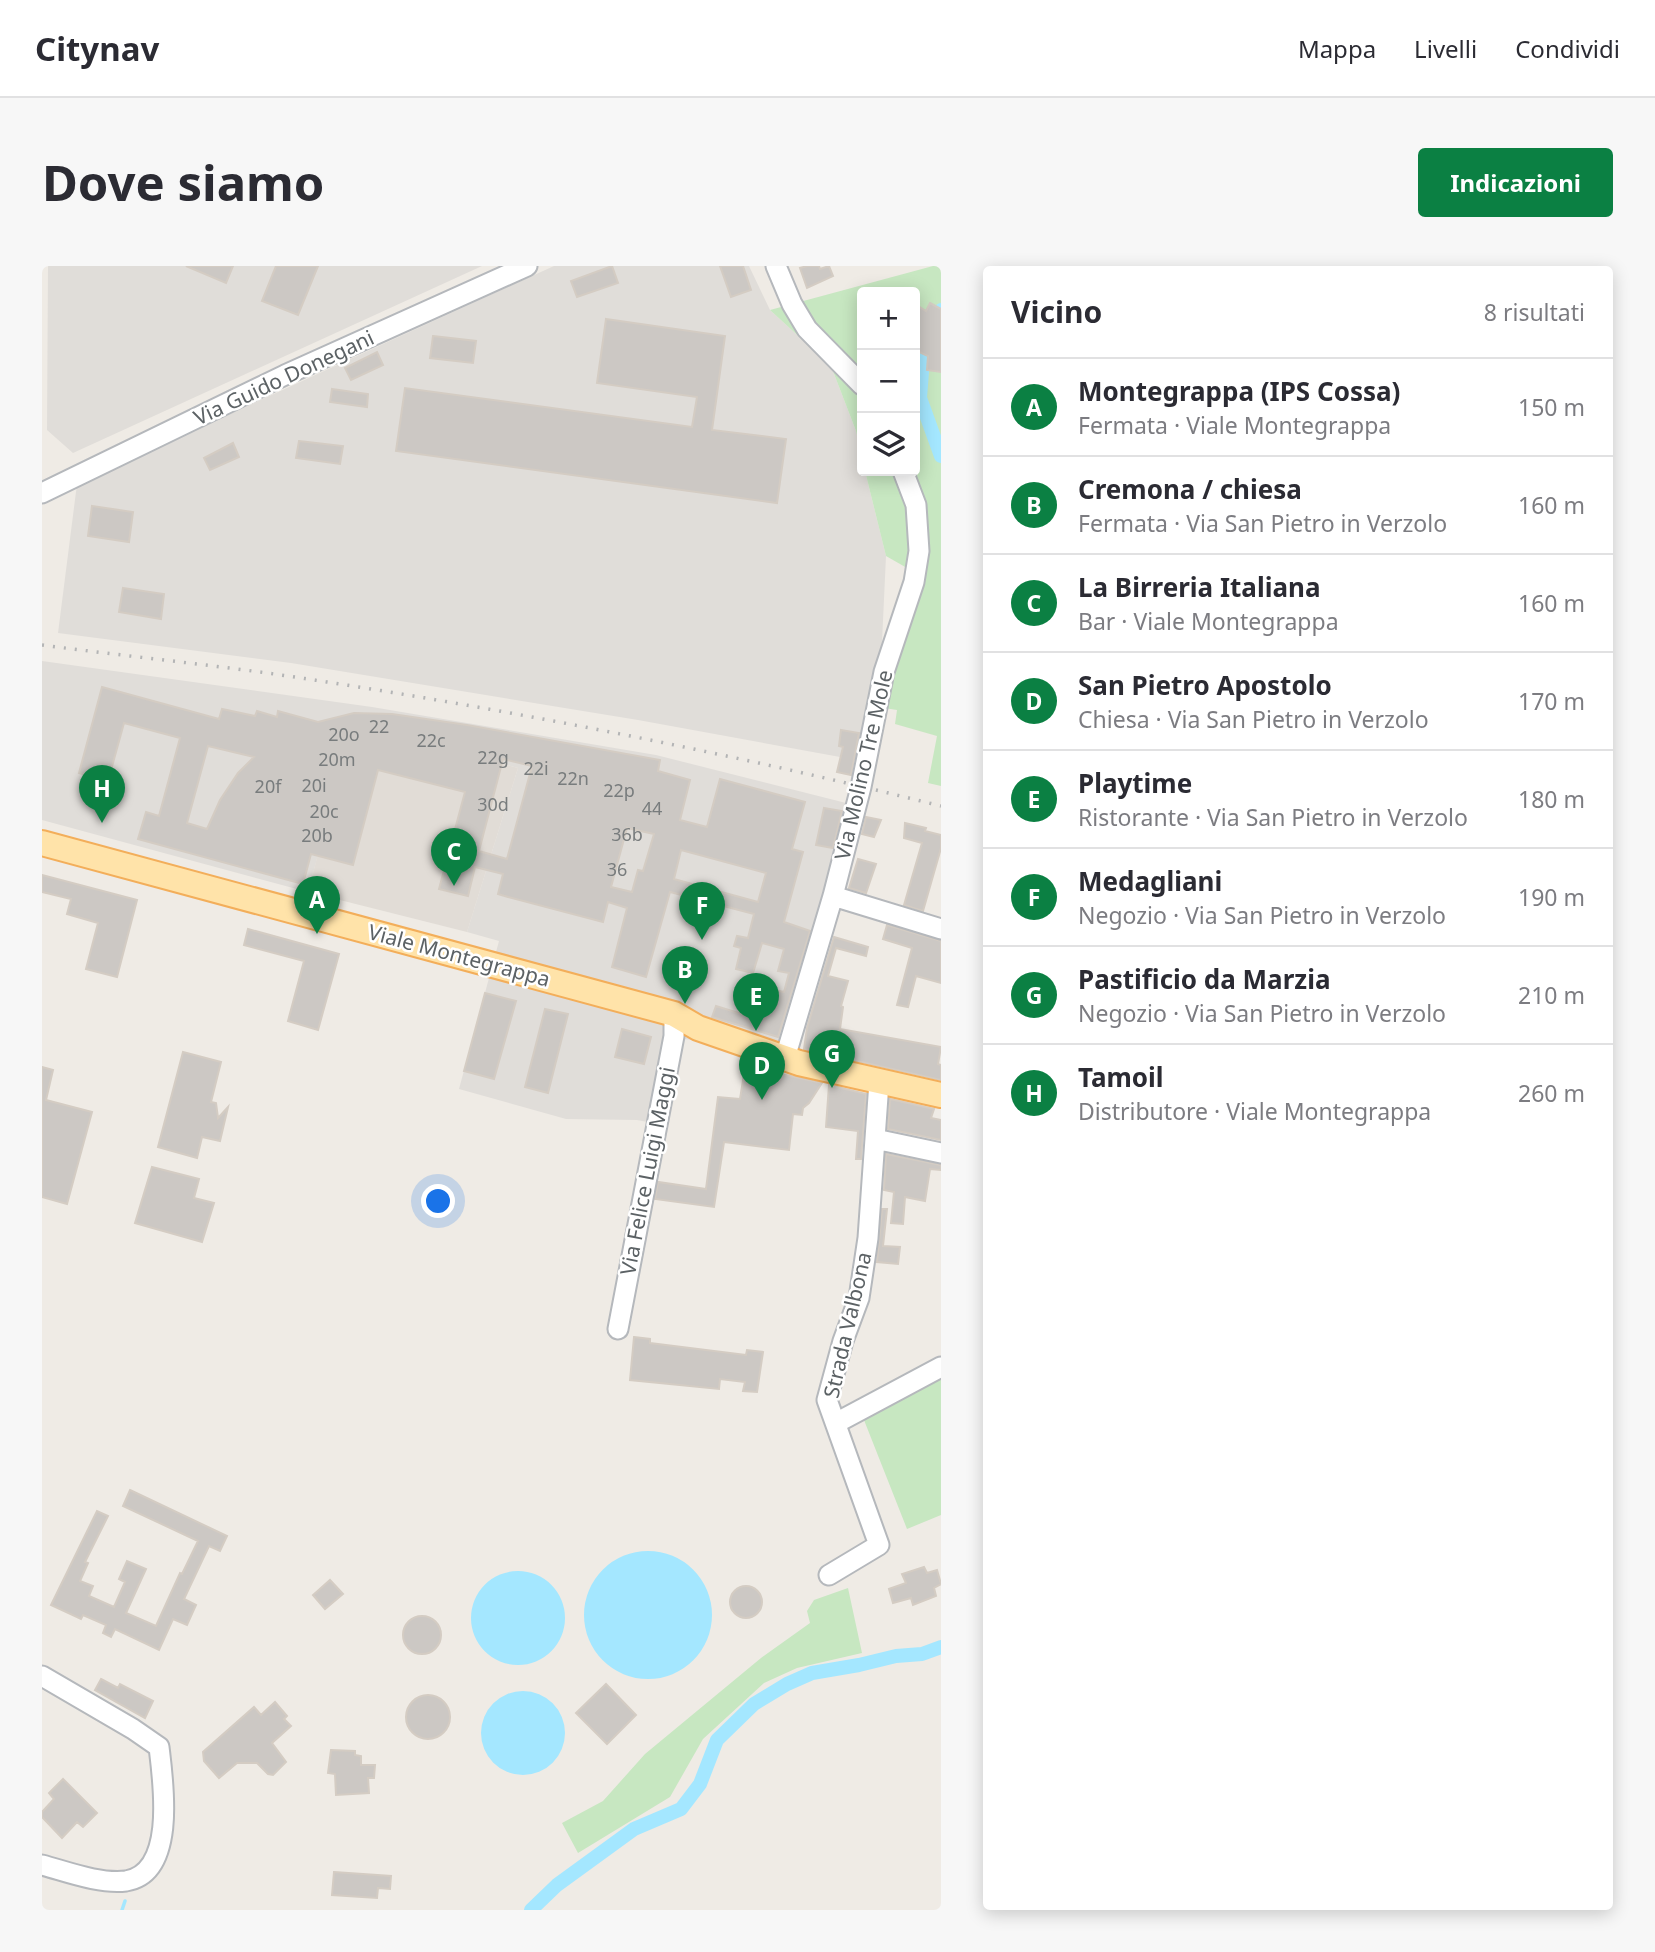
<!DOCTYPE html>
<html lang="it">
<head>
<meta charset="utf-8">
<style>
  body { margin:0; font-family:"Noto Sans",sans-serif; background:#f7f7f7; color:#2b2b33 }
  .controls { position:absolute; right:21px; top:21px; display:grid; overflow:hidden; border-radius:7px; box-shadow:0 4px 18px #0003 }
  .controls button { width:63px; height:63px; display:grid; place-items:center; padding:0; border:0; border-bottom:2px solid #e1e1e2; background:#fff; color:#2b2b33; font:35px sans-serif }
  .you { position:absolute; left:397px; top:936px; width:24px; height:24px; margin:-18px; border:5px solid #fff; border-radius:50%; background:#1a73e8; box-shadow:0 0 0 10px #1a73e833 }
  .badge { display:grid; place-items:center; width:46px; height:46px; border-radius:50%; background:#0b8043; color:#fff; font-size:23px; font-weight:700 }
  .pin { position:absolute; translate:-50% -58px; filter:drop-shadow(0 2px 4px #0008) }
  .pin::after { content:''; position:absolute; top:37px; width:24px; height:21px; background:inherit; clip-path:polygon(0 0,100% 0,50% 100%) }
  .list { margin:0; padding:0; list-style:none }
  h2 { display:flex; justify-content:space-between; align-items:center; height:91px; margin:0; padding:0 28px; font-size:30px }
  h2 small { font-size:23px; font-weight:400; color:#7c7c81 }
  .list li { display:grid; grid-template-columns:46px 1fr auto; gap:21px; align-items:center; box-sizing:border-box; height:98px; padding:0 28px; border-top:2px solid #e1e1e2 }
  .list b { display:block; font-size:26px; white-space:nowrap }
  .list p { margin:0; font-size:23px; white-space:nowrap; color:#7c7c81 }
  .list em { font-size:23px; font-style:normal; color:#7c7c81 }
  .icon { flex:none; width:38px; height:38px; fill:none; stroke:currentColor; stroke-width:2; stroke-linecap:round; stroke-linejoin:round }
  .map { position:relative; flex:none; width:899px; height:1644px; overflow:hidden; border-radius:7px }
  header { display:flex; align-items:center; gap:42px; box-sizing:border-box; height:98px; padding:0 35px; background:#fff; border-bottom:2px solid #e1e1e2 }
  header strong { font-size:33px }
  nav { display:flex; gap:38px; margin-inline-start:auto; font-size:24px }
  .intro { display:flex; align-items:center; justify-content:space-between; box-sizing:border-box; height:168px; padding:0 42px }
  h1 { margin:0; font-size:49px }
  .button { padding:18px 32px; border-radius:7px; background:#0b8043; color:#fff; font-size:24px; font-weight:700 }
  main { display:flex; gap:42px; padding:0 42px }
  aside { flex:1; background:#fff; border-radius:7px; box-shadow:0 4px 18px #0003 }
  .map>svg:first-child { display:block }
  .industrial { fill:#e0ddd9 }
  .education { fill:#e1dcd6 }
  .green { fill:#c7e7c1 }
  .water { fill:#a4e7ff }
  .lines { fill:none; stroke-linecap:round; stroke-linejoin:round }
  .stream { stroke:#a4e7ff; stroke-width:3.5 }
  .canal { stroke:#a4e7ff; stroke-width:14 }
  .building { fill:#ccc8c4; stroke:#d4ccc3; stroke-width:2; fill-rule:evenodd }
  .minor-casing { stroke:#b5b8bc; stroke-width:23 }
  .major-casing { stroke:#f3ae5a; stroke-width:28 }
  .minor { stroke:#fff; stroke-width:19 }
  .major { stroke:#ffe3a9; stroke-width:24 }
  .rail { stroke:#b3b4b5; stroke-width:3.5; stroke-dasharray:2 9; stroke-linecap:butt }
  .labels { text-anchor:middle; stroke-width:5; stroke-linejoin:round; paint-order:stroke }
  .number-label { font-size:18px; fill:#787c7d }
  .street-label { font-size:21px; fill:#5c6265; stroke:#fff }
</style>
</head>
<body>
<header>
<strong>Citynav</strong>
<nav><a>Mappa</a><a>Livelli</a><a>Condividi</a></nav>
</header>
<div class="intro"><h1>Dove siamo</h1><a class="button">Indicazioni</a></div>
<main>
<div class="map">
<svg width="899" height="1644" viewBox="0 0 899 1644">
  <rect width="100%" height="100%" fill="#efebe5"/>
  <path class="industrial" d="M6 0H440L31 187 5 164Z
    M512 0H707L728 44 789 100 814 165 820 192V205H823L844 290 840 376 820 495 596 454 249 397 16 367 35 218Z
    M0 395 330 441 614 489 808 538 744 779 637 773 621 859 595 854 524 853 417 823 457 675 425 666 476 502 312 455 266 626 0 554Z"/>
  <path class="education" d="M311 455 476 502 425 666 266 626Z"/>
  <path class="green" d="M891 0H899V520L886 517 895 470 853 458 855 444 842 442 855 380 879 310 844 290 823 205H873V26H820V192L814 165 789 100 728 44Z
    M899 1091V1249L865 1263 820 1149Z
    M806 1322 820 1387 755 1402 722 1417 661 1473 628 1531 536 1587 520 1557 561 1535 603 1488 719 1392 768 1357 765 1345 772 1334Z"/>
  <path class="water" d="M542 1349a64 64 0 1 1 128 0a64 64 0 1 1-128 0Z
    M429 1352a47 47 0 1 1 94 0a47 47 0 1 1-94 0Z
    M439 1467a42 42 0 1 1 84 0a42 42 0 1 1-84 0Z"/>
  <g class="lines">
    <path class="stream" d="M80 1644 83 1635"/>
    <path class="canal" d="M899 44 882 80 878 132 899 190
      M489 1644 515 1619 592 1563 639 1543 658 1518 675 1474 712 1438 745 1418 770 1407 817 1399 854 1390 880 1388 899 1381"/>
  </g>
  <path class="building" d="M144 0H191L184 17Z
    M234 0H276L256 49 220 35Z
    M570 0 576 17 535 31 529 15Z
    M678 0H701L709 24 689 31Z
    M765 0H777L778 3 787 0 791 10 765 22 758 2Z
    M888 37 899 43V106L885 104 886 90 873 84V38L884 45Z
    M564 53 683 70 670 164 744 173 735 237 354 185 363 122 650 161 655 131 555 117Z
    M391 70 434 75 431 97 388 92Z
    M335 86 341 99 309 114 303 102Z
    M290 123 326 128 325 141 288 136Z
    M257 175 301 180 298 198 254 192Z
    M191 177 197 191 168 204 162 192Z
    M50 240 91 246 87 276 46 270Z
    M81 322 122 328 119 353 77 346Z
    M60 421 177 453 180 443 213 450 215 445 235 451 236 445 276 456 312 447 350 448 425 459 618 494 616 505 648 514 638 554 665 561 678 513 763 536 750 583 761 586 742 656 768 665 736 771 670 751 674 740 703 749 709 729 698 726 703 711 717 715 715 720 742 726 747 707 736 705 742 683 720 677 711 707 694 703 699 682 692 680 695 670 706 672 712 648 628 626 604 711 570 701 585 642 566 636 561 656 466 631 456 628 461 608 433 601 426 630 397 623 423 526 336 504 311 599 269 588 261 618 96 573 104 546 117 550 138 472 82 457 66 515 37 507ZM166 480 212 491 196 507 178 534 165 563 145 557ZM461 493 490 500 465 593 437 585ZM585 562 612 568 601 605 596 604 590 626 569 621ZM639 584 724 607 716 636 632 613Z
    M799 464 817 467 809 509 795 506 801 481 797 480Z
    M782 542 800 545 791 582 774 579Z
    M824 551 839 554 832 571 820 568Z
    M863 557 884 562 883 565 899 569V582L881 645 862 639 880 577 862 572Z
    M816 593 834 598 824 627 807 622Z
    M0 609 95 634 75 711 44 703 56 657 25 648 29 633 0 626Z
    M845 659 899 675V717L874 710 866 741 855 739 870 682 841 673Z
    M206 663 297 688 276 764 246 755 262 695 202 679Z
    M792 671 826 681 824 690 794 682 786 710 806 715 799 740 801 741 798 763 899 781 896 798 899 799V814L762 783 765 762Z
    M443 727 474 735 452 813 422 805Z
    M503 743 526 748 506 827 483 821Z
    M580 763 609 771 602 798 573 791Z
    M141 786 179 796 169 836 174 837 176 852 186 841 178 875 160 871 155 892 116 881Z
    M0 801 11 804 4 834 50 846 25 938 0 931Z
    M721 804 780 817 767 837 761 842 760 849 751 848 747 884 682 876 672 941 613 933 616 916 664 923 676 831 698 833 702 808 720 810Z
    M787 819 824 828 819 893H814L816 865 784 861Z
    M848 833 892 843 889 852 899 854V874L846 863Z
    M844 888 899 899V904L888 903 883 935 863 931 861 958 849 957 852 926 842 924Z
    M110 901 157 913 152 932 172 937 160 976 93 957Z
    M840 943H845L841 980 858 981 856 998 835 996Z
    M592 1071 608 1073V1077L704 1089 705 1084 721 1086 715 1126 701 1125 703 1116 678 1113 677 1123 588 1114Z
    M88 1224 185 1270 178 1285 167 1280 142 1333 154 1339 145 1359 131 1353 117 1384 73 1363 69 1371 61 1367 64 1359 41 1349 39 1353 9 1339 55 1245 66 1250 43 1296 46 1297 38 1315 51 1320 47 1330 72 1341 83 1316 77 1313 85 1295 104 1303 84 1347 114 1360 138 1307 140 1308 156 1275 81 1240Z
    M882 1301 885 1307 895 1304 899 1318 892 1322 894 1330 871 1339 869 1332 851 1337 847 1323 864 1317 860 1308Z
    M288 1314 301 1328 283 1343 271 1329Z
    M688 1336a16 16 0 1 1 32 0a16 16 0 1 1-32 0Z
    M361 1369a19 19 0 1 1 38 0a19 19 0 1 1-38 0Z
    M59 1413 76 1422 78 1418 111 1435 103 1452 53 1424Z
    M564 1418 594 1449 565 1478 534 1447Z
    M364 1451a22 22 0 1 1 44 0a22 22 0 1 1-44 0Z
    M233 1436 245 1450 242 1453 249 1460 230 1477 244 1496 231 1509 226 1508 215 1497H195L177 1512 162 1495 161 1486 212 1441 219 1449Z
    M289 1484 313 1485V1489L319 1490V1499H333L332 1512H326L327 1527 294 1529 293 1508 286 1507Z
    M21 1513 55 1547 41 1561 35 1556 20 1572 0 1551V1546L12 1533 7 1527Z
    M292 1606 349 1610 348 1623 336 1622 335 1632 290 1629Z"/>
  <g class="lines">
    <g class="minor-casing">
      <path id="minor" d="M734 0 750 38 765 63 820 119
        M0 227 243 109 485 0
        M791 630 899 663
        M743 792 791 630 819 521 842 406 872 316 877 285 874 239 861 205
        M833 873 899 887
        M576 1063 632 770V748
        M794 1157 899 1101
        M787 1309 837 1279 785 1134 801 1075 817 1032 826 972 837 816
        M0 1410 91 1463 117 1481C121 1515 135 1607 84 1615 57 1618 26 1606 0 1599"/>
    </g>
    <g class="major-casing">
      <path id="major" d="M0 577 632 748 656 762 757 797 899 829"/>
    </g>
    <use href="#minor" class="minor"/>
    <use href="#major" class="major"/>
    <path class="rail" d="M0 379C82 390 164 398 246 410 465 443 684 486 899 540"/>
  </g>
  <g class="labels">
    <g class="number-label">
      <text x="337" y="467">22</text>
      <text x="302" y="475">20o</text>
      <text x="389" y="481">22c</text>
      <text x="451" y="498">22g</text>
      <text x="295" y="500">20m</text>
      <text x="494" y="509">22i</text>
      <text x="531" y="519">22n</text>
      <text x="272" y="526">20i</text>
      <text x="226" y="527">20f</text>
      <text x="577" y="531">22p</text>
      <text x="451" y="545">30d</text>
      <text x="610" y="549">44</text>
      <text x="282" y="552">20c</text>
      <text x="585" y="575">36b</text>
      <text x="275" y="576">20b</text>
      <text x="575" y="610">36</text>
    </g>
    <g class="street-label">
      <text transform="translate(242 112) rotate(-25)" y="7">Via Guido Donegani</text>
      <text transform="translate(822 499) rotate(-77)" y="7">Via Molino Tre Mole</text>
      <text transform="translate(417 690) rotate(15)" y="7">Viale Montegrappa</text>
      <text transform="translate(606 905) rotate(-79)" y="7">Via Felice Luigi Maggi</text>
      <text transform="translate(806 1059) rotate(-77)" y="7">Strada Valbona</text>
    </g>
  </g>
</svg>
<div class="controls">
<button>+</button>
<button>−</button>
<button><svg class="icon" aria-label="layers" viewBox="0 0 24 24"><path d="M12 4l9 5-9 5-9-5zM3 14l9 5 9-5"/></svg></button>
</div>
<div class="you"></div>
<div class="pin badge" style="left:275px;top:668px">A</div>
<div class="pin badge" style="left:643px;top:738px">B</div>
<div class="pin badge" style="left:412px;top:620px">C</div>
<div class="pin badge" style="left:720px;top:834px">D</div>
<div class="pin badge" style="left:714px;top:765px">E</div>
<div class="pin badge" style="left:660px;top:674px">F</div>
<div class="pin badge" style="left:790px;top:822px">G</div>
<div class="pin badge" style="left:60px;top:557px">H</div>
</div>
<aside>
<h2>Vicino<small>8 risultati</small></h2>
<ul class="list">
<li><span class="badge">A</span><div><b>Montegrappa (IPS Cossa)</b><p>Fermata · Viale Montegrappa</p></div><em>150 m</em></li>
<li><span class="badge">B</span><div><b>Cremona / chiesa</b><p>Fermata · Via San Pietro in Verzolo</p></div><em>160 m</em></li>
<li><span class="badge">C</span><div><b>La Birreria Italiana</b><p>Bar · Viale Montegrappa</p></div><em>160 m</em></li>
<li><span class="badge">D</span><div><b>San Pietro Apostolo</b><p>Chiesa · Via San Pietro in Verzolo</p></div><em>170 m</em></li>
<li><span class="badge">E</span><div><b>Playtime</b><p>Ristorante · Via San Pietro in Verzolo</p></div><em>180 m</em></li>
<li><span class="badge">F</span><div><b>Medagliani</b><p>Negozio · Via San Pietro in Verzolo</p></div><em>190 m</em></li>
<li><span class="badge">G</span><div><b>Pastificio da Marzia</b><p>Negozio · Via San Pietro in Verzolo</p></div><em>210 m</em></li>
<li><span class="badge">H</span><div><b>Tamoil</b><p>Distributore · Viale Montegrappa</p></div><em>260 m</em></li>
</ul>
</aside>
</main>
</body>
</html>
